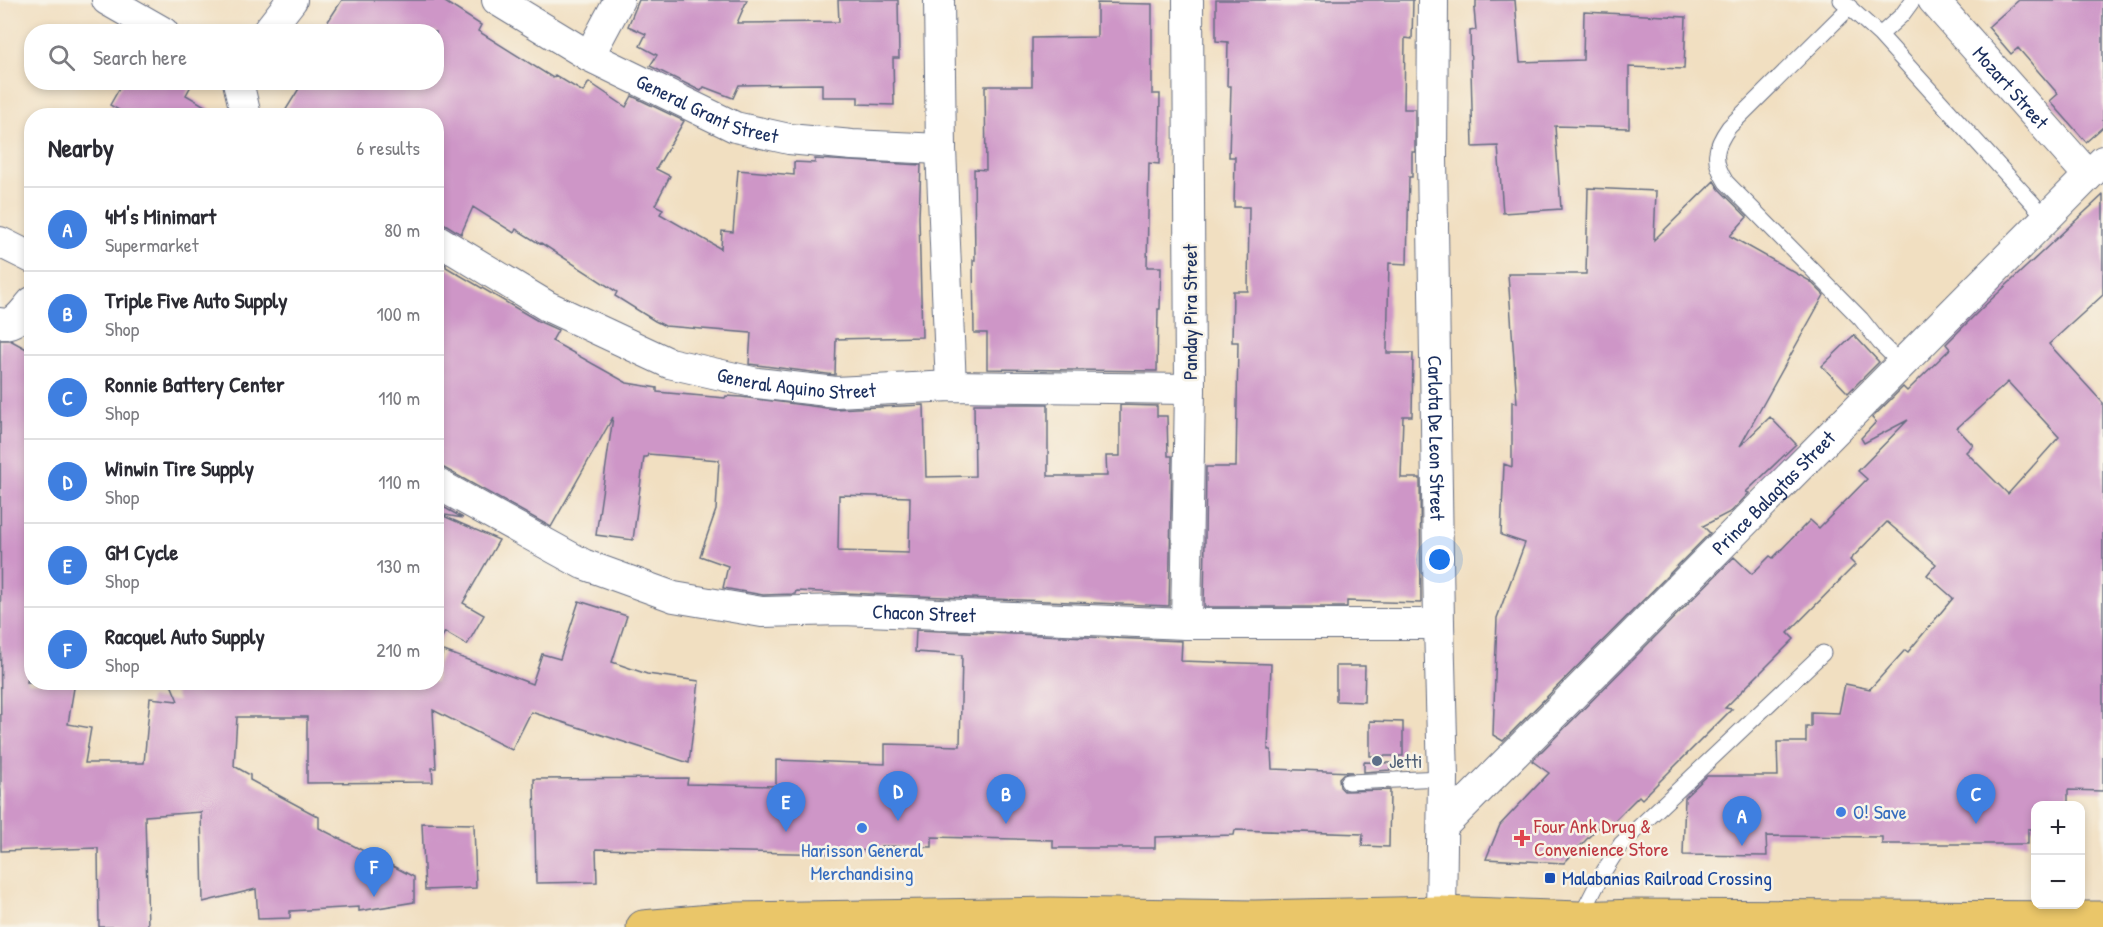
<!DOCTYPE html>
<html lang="en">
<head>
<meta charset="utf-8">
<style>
  body { margin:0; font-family:"Patrick Hand",sans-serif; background:#f7f7f7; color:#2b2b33 }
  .controls { position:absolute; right:18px; bottom:18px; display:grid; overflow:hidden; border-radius:12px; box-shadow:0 3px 9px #0003 }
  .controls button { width:54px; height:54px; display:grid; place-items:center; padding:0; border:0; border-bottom:2px solid #e1e1e2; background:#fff; color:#2b2b33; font:30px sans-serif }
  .you { position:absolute; left:1440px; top:560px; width:21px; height:21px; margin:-15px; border:4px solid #fff; border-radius:50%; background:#1a73e8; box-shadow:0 0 0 9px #1a73e833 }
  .badge { display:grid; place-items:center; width:39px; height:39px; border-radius:50%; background:#ea580c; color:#fff; font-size:20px; font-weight:700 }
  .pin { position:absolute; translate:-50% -50px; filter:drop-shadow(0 2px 3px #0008) }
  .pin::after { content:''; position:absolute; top:32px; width:21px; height:18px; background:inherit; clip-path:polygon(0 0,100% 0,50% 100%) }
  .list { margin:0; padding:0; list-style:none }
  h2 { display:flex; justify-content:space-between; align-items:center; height:78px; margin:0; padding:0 24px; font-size:26px }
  h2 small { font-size:20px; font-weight:400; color:#7c7c81 }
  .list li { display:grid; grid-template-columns:39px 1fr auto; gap:18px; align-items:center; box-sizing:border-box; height:84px; padding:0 24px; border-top:2px solid #e1e1e2 }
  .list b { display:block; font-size:22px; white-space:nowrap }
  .list p { margin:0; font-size:20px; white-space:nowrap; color:#7c7c81 }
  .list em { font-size:20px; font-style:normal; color:#7c7c81 }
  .icon { flex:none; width:33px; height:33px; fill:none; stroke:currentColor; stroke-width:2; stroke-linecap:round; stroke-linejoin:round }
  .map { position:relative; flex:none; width:2103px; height:927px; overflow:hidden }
  .search { position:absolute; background:#fff; box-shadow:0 3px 9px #0003; left:24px; top:24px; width:420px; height:66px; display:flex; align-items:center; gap:15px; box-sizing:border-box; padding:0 21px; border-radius:24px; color:#7c7c81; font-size:22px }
  .panel { position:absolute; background:#fff; box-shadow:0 3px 9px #0003; left:24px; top:108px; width:420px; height:582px; border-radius:24px }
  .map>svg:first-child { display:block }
  .building { fill:#ce96c7; fill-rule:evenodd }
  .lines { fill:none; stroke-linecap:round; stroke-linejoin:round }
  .lane-casing { stroke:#666d81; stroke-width:17 }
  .street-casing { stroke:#666d81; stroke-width:32 }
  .primary-casing { stroke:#666d81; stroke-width:35 }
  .lane { stroke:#fff; stroke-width:15 }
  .street { stroke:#fff; stroke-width:30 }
  .primary { stroke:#eac669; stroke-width:33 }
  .service-dot { fill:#5c6f8a; stroke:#f7f3e8; stroke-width:2 }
  .shop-dot { fill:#3f7fe0; stroke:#f7f3e8; stroke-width:2 }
  .health-dot { fill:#e0444e; stroke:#f7f3e8; stroke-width:2 }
  .transit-dot { fill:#1a4fb4; stroke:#f7f3e8; stroke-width:2 }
  .labels { text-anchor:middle; stroke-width:5; stroke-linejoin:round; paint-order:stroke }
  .street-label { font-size:20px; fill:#1b2f5e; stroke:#f7f3e8 }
  .service-label { font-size:20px; fill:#4e5e75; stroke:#f7f3e8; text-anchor:start }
  .shop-label { font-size:20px; fill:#366cbe; stroke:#f7f3e8; text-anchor:start }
  .health-label { font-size:20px; fill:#be3a42; stroke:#f7f3e8; text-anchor:start }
  .transit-label { font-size:20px; fill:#164399; stroke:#f7f3e8; text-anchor:start }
</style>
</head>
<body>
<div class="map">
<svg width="2103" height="927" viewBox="0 0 2103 927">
  <rect width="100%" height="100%" fill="#f7f3e8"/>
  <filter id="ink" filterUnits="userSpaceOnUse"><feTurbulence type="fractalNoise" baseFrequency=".0167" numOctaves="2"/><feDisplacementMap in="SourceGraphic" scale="12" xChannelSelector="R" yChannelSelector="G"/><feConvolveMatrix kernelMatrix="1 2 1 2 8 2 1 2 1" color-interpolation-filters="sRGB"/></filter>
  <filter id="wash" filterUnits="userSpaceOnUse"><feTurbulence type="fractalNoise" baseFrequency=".008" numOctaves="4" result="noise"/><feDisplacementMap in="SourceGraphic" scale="24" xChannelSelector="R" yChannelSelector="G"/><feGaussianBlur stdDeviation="1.35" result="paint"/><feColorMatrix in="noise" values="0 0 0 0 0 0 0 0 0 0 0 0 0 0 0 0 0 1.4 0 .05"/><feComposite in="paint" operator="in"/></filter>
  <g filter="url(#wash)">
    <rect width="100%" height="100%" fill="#f1dfc1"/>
    <g id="blocks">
      <path class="building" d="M342 0H442L481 25 478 31 553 78 555 75 583 92 589 82 626 107 632 96 684 121 656 169 670 176 655 205 663 209 660 214 721 249 722 231 733 232 738 170 794 175V162L815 163V159L921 165 919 217 922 337 836 339 835 375 749 364 751 333 665 326 655 321 615 296 617 292 541 243 540 244 516 229 514 233 473 207 461 234 445 224 436 222V116H282L303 82H436V32H321Z
        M639 0H747L737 23 839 22 838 0H898L899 58H893L894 105 858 104V97H822V84L739 85 733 98 704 87 701 91 650 66 657 55 640 46 646 34 628 26Z
        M1216 0H1413L1412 39 1405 38 1404 109H1415V152H1412V177H1409L1407 264 1389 263 1387 353H1413L1412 416H1403L1401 478H1420L1421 603 1347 601V607H1204L1206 467H1236L1238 342H1232L1233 291H1248L1249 207H1234L1235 157H1229L1231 86H1227L1228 42 1216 41Z
        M1476 0H1515L1520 62 1583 60 1584 12 1686 17 1684 69 1629 67V128L1555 126 1561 209 1503 213 1498 146 1473 147 1470 31 1476 30 1474 9 1476 8Z
        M2019 0H2103V127L2086 142 2050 101 2058 94 2018 48 2011 54 1988 27Z
        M1097 3 1152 4V94H1160L1159 164 1149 163 1147 267H1161L1160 309H1158L1157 371 987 369V333H974L973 260H975L974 169 986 170 985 86H1032V38L1097 37Z
        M123 82H193L186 95 222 116H129L110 105Z
        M1714 181 1719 189 1747 217 1730 236 1810 281 1824 295 1740 446 1770 417 1796 444 1746 492 1749 493 1732 511 1703 526 1710 533 1503 741 1493 735 1497 618 1525 543 1501 535 1504 464 1512 467V401L1517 403 1508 274H1586L1588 188 1656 191 1654 240Z
        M2103 195V295L2049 344 2103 403V791L2068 790V806H2036V829H2028V844H1882V837L1766 836 1767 856 1683 855 1685 797 1707 776H1778L1777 742H1806V727H1811V712L1839 713 1845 684 1870 689 1905 650 1908 652 1953 598 1927 575 1936 564 1887 522 1850 560 1855 565 1788 633 1794 639 1725 708 1732 709 1642 799 1639 796 1611 824 1606 819 1564 863 1486 859 1500 825 1549 773 1532 761 1734 557 1752 574 1770 556 1773 558 1810 520 1819 528 1867 479 1858 471 1908 420 1864 443 1861 438 1876 422 1872 418 1903 387 1907 391 1950 349 1946 344 1981 309ZM2008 382 2059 437 2008 494 1966 452 1973 445 1957 428Z
        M436 259 446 265V267L538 321 558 330 552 341 627 383 657 388V392L725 398 726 396 741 397 834 409 924 405 926 477 975 476 974 404H1048V476H1107L1106 456H1120V405L1157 406V416H1167L1168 456H1172L1169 606 796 591 795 594 763 595 723 588 728 566 700 556 716 510 719 460 648 454 647 457H644L633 540 596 535 613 417 551 527 444 468 436 466ZM839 495 910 497 909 553 838 551Z
        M1854 335 1879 362 1848 393 1822 366Z
        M0 340H10L32 352V656L27 682H75L68 724 91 728 85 763H144L150 698 178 701 170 682H436V668L444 651 532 684 542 654 560 659 579 601 627 616 612 662 647 674 699 681 689 763 531 712 512 750 433 710 436 768H432L433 782 307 783V717H237L234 766 250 775V780L319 817V828L414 877V902L359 911V907L290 911V918L258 919 256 889 203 902 201 812 145 816 148 927H99L98 848 1 851Z
        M436 503 463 518 439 514 499 540 463 603 484 615 467 645 445 632 436 648Z
        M916 630 1182 641 1181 661 1271 664 1268 750H1271L1272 769 1353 772 1343 774 1339 778 1340 787 1344 791 1390 790 1389 847 1362 846 1363 834 1235 830 1234 835 1155 837V848H1053V840L932 837V847L881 846 880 851 842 850V854L596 849 597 882 536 883 534 779 688 778 687 784 776 786V760L885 764V744L960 746 962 655 915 652Z
        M1336 666H1365L1364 702 1336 701Z
        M1370 721 1403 722V756H1370Z
        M1364 762 1390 763V770L1364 772Z
        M422 823 474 824 476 888 425 890Z"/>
    </g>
  </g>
  <g filter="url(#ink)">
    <use href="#blocks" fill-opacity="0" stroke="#666d81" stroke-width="1.5"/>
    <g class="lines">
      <g class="lane-casing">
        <path id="lane" d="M1841 0 1880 35 2047 219
          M1850 7 1729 127C1714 148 1712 160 1726 182L1861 319 1880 343 1901 364
          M1880 35 1902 15 1913 0
          M1348 782 1443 778
          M1580 918 1604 871 1621 844 1823 653"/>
      </g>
      <g class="street-casing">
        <g id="street">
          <path d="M107 0 163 32"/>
          <path id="s1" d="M497 0 589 56 735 127 789 139 852 145 941 149"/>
          <path d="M939 0 941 149 951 386"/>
          <path id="s2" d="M1433 0 1432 158 1439 624 1443 778 1441 913"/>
          <path id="s3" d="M1933 0 2088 175"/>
          <path d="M267 32 292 0"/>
          <path d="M589 56 619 0"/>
          <path d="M238 82 246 116"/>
          <path id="s4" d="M436 239 547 306 669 363 757 383 836 392 951 386 1190 389"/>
          <path d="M0 242 32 258"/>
          <path d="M0 323C15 327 23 312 32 302"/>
          <path id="s5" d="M436 483 583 564 674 597 762 612 843 610 1186 624H1439"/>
          <path d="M1186 624 1190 389 1188 0"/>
          <path id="s6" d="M1444 825 2103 161"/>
        </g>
      </g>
      <g class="primary-casing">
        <path id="primary" d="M643 927 733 919 1051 914 1254 917 1441 913 1580 918 1634 916 2103 918"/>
      </g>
      <use href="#lane" class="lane"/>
      <use href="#street" class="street"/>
      <use href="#primary" class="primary"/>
    </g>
  </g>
  <circle class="service-dot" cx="1377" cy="761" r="6"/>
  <g class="shop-dot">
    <circle cx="1841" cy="812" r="6"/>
    <circle cx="862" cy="828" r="6"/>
  </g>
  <path class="health-dot" d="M1519 829h6v6h6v6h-6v6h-6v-6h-6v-6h6z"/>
  <rect class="transit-dot" x="1544" y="872" width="12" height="12" rx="3"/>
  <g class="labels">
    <g class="street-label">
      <text dy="7" stroke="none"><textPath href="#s3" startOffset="117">Mozart Street</textPath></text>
      <text dy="7" stroke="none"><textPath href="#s1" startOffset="238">General Grant Street</textPath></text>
      <text transform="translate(1190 312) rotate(-90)" y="7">Panday Pira Street</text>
      <text dy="7" stroke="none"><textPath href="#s4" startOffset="394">General Aquino Street</textPath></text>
      <text dy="7" stroke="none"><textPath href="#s2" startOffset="438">Carlota De Leon Street</textPath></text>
      <text dy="7" stroke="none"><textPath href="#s6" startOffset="468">Prince Balagtas Street</textPath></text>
      <text dy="7" stroke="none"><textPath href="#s5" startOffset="516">Chacon Street</textPath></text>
    </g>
    <g class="service-label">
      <text x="1389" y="768">Jetti</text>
    </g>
    <g class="shop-label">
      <text x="1853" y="819">O! Save</text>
      <text x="862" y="857" text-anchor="middle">Harisson General<tspan x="862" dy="23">Merchandising</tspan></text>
    </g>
    <g class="health-label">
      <text x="1534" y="833">Four Ank Drug &amp;<tspan x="1534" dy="23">Convenience Store</tspan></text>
    </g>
    <g class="transit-label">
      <text x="1562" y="885">Malabanias Railroad Crossing</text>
    </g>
  </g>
</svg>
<div class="controls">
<button>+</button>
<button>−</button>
</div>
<div class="you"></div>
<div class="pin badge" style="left:1742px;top:846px;background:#3f7fe0">A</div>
<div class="pin badge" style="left:1006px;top:824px;background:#3f7fe0">B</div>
<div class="pin badge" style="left:1976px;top:824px;background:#3f7fe0">C</div>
<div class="pin badge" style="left:898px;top:821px;background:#3f7fe0">D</div>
<div class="pin badge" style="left:786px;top:832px;background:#3f7fe0">E</div>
<div class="pin badge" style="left:374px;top:897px;background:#3f7fe0">F</div>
<div class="search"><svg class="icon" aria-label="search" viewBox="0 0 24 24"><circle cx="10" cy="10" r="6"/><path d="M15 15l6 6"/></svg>Search here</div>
<section class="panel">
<h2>Nearby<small>6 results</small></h2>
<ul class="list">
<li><span class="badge" style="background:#3f7fe0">A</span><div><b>4M's Minimart</b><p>Supermarket</p></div><em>80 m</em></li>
<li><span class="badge" style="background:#3f7fe0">B</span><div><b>Triple Five Auto Supply</b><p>Shop</p></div><em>100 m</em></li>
<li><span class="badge" style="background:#3f7fe0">C</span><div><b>Ronnie Battery Center</b><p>Shop</p></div><em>110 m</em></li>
<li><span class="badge" style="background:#3f7fe0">D</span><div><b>Winwin Tire Supply</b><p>Shop</p></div><em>110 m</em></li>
<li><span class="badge" style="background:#3f7fe0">E</span><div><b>GM Cycle</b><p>Shop</p></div><em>130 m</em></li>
<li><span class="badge" style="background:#3f7fe0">F</span><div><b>Racquel Auto Supply</b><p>Shop</p></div><em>210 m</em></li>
</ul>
</section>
</div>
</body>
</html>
